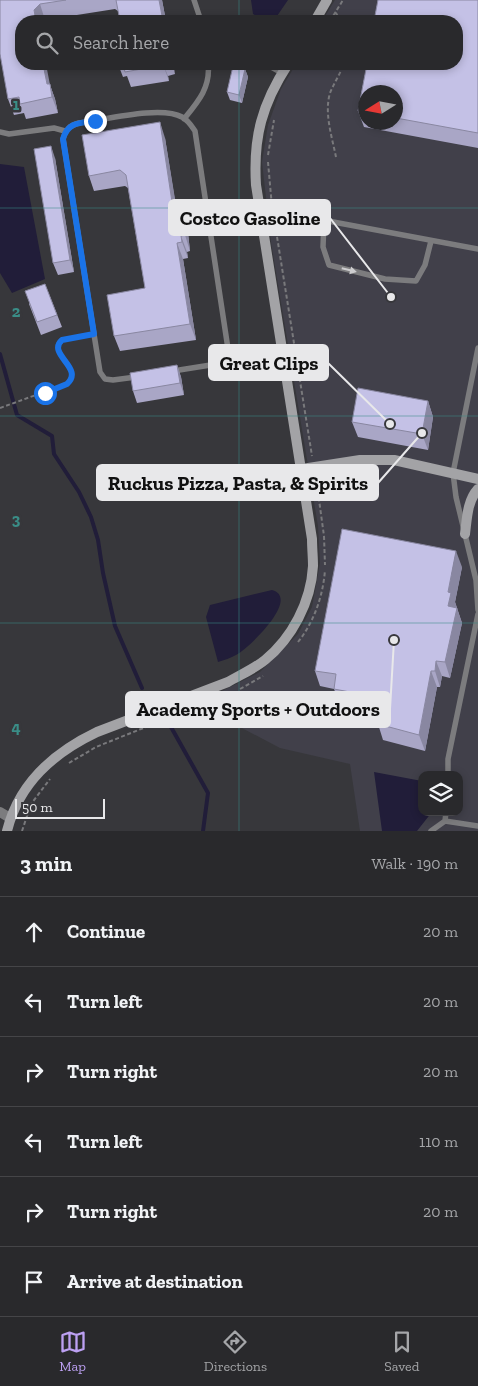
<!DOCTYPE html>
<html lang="en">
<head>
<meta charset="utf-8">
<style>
  body { margin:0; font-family:"Zilla Slab",serif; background:#353538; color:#f1f3f6 }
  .controls { position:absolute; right:15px; bottom:15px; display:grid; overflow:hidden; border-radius:10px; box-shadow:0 2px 8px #0003 }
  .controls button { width:45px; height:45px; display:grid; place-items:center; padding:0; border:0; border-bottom:1px solid #454548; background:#29292c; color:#f1f3f6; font:25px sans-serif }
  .compass { position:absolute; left:358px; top:85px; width:45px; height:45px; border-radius:50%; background:#29292c; box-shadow:0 2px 8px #0003; rotate:259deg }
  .scale { position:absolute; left:15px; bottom:12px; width:90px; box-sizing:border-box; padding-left:5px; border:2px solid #e8e8ea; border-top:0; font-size:14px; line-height:18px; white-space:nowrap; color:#e8e8ea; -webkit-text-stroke:4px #37373b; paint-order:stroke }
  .stop { position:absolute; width:15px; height:15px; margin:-11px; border:4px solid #1a73e8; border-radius:50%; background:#fff }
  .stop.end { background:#1a73e8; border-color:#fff; box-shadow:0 1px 5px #0008 }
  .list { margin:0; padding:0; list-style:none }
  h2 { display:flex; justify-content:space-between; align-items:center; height:65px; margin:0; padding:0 20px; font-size:21px }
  h2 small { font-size:16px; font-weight:400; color:#a5a6a9 }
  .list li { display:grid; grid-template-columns:32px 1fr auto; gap:15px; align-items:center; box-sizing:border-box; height:70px; padding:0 20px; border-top:1px solid #454548 }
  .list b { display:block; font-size:19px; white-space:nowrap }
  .list em { font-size:16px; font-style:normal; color:#a5a6a9 }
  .icon { flex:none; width:28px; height:28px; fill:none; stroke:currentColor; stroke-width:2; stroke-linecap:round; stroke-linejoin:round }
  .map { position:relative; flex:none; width:478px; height:831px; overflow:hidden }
  .search { position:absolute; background:#29292c; box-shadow:0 2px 8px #0003; left:15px; right:15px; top:15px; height:55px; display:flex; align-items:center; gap:12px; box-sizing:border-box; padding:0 18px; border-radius:20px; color:#a5a6a9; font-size:19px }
  .sheet { height:485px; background:#29292c }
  nav { display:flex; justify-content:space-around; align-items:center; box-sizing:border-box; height:70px; border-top:1px solid #454548; background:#29292c; font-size:14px; color:#a5a6a9 }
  nav a { display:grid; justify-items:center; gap:2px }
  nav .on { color:#bca0f2 }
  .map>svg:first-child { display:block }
  .built { fill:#41404a; fill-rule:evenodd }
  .water { fill:#211d39 }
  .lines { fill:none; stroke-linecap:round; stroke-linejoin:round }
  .stream { stroke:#211d39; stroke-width:4 }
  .path { stroke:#79797c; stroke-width:2; stroke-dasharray:4 2.5; stroke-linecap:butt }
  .lane { stroke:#7c7c7e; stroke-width:5.5 }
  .street { stroke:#7c7c7e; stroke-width:10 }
  .secondary { stroke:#a3a3a6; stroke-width:10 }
  .wall { fill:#a9a6c6; fill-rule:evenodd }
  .shaded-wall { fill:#8987a1 }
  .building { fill:#c4c1e6; stroke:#8987a1 }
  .oneway { fill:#cdcdcf }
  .route { stroke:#1a73e8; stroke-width:6 }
  .grid { fill:none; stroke:#3a8d87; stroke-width:1; stroke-opacity:0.55 }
  .grid-label { font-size:16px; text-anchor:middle; font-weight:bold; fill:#3a8d87; stroke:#37373b; stroke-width:5; stroke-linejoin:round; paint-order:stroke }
  .leader { fill:none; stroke:#e8e8ea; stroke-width:2 }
  .callout-dot { fill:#e8e8ea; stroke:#37373b; stroke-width:2 }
  .callout { fill:#e8e8ea; stroke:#e8e8ea; stroke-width:2 }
  .callout-label { font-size:20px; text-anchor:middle; font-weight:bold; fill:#111 }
</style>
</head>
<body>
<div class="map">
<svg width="478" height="831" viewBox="0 0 478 831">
  <rect width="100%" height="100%" fill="#37373b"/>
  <path class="built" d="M335 0H478V831H360L350 764 280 748 240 727 220 692 260 672 298 634 312 607 320 563 318 526 271 242 262 162 268 125 281 89 296 64H457V21H322ZM366 92H396V122H366ZM422 775H459V812H422Z"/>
  <path class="water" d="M251 0H288L275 19 263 20 253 14Z
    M0 164 24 167 45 279 12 293 0 273Z
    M272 590C301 598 249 648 236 655 231 658 224 660 218 662L206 617 210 605Z
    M374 772 422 781V812H432L417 831H382Z"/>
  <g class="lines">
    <path class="stream" d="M0 354 17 415 52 436 54 454 79 492 91 517 98 540 103 573 115 626 142 688
      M171 727 208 793 203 831"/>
    <path class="path" d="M335 12 342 21
      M330 21 343 0
      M299 69 302 64
      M268 155 274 120
      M336 157C332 137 324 113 330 93 334 83 340 74 344 64
      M268 162 272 207
      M275 224 312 456
      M0 408 69 383C70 382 72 376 72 375 73 353 29 343 85 335
      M316 478 324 536 325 565
      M298 642C314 622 323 596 325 570
      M240 689 263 676
      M69 763 96 747 181 713
      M22 831 31 804 50 779"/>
    <path class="lane" d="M194 0 201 21
      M266 64 282 73
      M184 119C198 102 211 87 208 64
      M0 132 9 134 54 128 65 131
      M262 219 282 215H296L478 249
      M324 221 323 247 329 265 385 279 416 281 425 265 431 241
      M478 348 453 473 456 497 476 580 478 610
      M268 350 274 355 270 362 249 365 242 360 247 353Z
      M173 371 242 360
      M136 377 113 380 105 379 100 372 63 139C66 129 69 126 79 123 104 120 161 105 182 117 188 120 191 125 195 131L230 362
      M448 775V759L478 614
      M446 812 445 821 478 826
      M431 831 445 821"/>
    <path class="street" d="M0 812 10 818"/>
    <path class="secondary" d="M315 21 327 0
      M302 469 360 460H394L478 479
      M465 534C467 519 467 501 478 489
      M7 831C19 783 53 753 97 732L228 682C240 675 254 669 265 660 292 638 311 602 313 566 313 557 312 548 312 539L256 185C253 137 262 104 288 64"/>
  </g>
  <path class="wall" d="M0 0H162L166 21H120L118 11 115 9 45 20 44 21H21L50 85 55 99 58 113 26 119 24 113 14 115 8 99Z
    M378 0H478V148L364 127 358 111 367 64H457V21H374ZM366 92H396V122H366Z
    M118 64H173L175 74 168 76 169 81 131 87 127 76 123 77Z
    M245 69 248 77 242 103 230 100 227 92Z
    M165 138 175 201H176L179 209 187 224 190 251 187 252 188 258 183 259 196 340 120 351 114 336 145 288 128 188 125 186 94 191 89 176Z
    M55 158 74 272 58 275 53 263Z
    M45 284 62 327 41 335 29 304Z
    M177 365 181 377 184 395 137 403 133 391Z
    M428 401 433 417 428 450 358 437 352 422Z
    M462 567 455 602 462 623 450 678 442 676 440 687H437L425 751 383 740 378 724 380 712 340 704 334 689 320 686 315 671Z"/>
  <path class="shaded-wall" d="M159 0H162L166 21H163Z
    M40 4 45 20 44 21H36L34 10Z
    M43 64H46L50 85 55 99 58 113 47 84Z
    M163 64 168 76 169 81Z
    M172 64H173L175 74Z
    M245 69 248 77 242 103 239 95Z
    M160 122 165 138 178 217 172 202Z
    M51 146 55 158 74 272 70 260Z
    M181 209 187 224 190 251 185 235Z
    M181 236 187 252 188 258 182 242Z
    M177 243 183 259 196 340 190 324Z
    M177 365 181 377 184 395 180 383Z
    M428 401 433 417 428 450 422 434Z
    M456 551 462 567 455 602 462 623 450 678 445 662 448 606V592Z
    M436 661 442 676 440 687 435 671Z
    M431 671 437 687 425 751 419 735Z"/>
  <path class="building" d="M0 0H66L40 4 34 10 36 21H21V64H43L47 84H50L52 97 20 104 19 97 8 99 0 54Z
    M116 0H159L163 21H120Z
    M378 0H478V133L396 118V92H366V113L358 111 367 64H457V21H374Z
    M123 64H163V65L125 72Z
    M233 66 245 69 239 95 227 92Z
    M160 122 172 202 176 201 177 210 181 209 185 235 181 236 182 242 177 243 190 324 114 336 107 295 145 288 126 175 120 170 89 176 82 135Z
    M51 146 70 260 53 263 34 149Z
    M45 284 57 315 37 322 25 291Z
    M177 365 180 383 133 391 130 373Z
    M358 388 428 401 422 434 352 422Z
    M342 529 456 551 448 592 451 593 448 606 457 608 445 662 436 661 435 671H431L419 735 378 724 382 698 334 689 336 674 315 671Z"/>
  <defs><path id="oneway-solid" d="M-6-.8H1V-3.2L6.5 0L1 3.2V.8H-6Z" transform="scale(1.25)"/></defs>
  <use class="oneway" href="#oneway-solid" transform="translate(349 270) rotate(14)"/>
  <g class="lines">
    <path class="route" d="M45 393 67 384C85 368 46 354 62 340L94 334 63 139C68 122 79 123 95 121"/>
  </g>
  <path class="grid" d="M239 0V21M239 64V831M0 208H478M0 416H478M0 623H478"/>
  <g class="grid-label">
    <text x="16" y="110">1</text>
    <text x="16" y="317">2</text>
    <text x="16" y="525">3</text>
    <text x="16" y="733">4</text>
  </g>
  <path class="leader" d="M391 297L330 218M390 424L328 363M422 433L378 483M394 640L390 709"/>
  <g class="callout-dot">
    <circle cx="391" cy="297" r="5"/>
    <circle cx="390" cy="424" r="5"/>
    <circle cx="422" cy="433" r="5"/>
    <circle cx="394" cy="640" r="5"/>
  </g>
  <g class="callout">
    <rect x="169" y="200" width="161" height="35" rx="5"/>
    <rect x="209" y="345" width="119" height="35" rx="5"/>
    <rect x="97" y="465" width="281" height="35" rx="5"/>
    <rect x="126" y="692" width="264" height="35" rx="5"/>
  </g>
  <g class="callout-label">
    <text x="250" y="225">Costco Gasoline</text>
    <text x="269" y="370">Great Clips</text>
    <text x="238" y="490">Ruckus Pizza, Pasta, &amp; Spirits</text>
    <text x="258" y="716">Academy Sports + Outdoors</text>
  </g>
</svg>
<div class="controls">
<button><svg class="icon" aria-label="layers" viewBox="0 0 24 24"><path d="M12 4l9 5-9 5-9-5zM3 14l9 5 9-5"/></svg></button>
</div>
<svg class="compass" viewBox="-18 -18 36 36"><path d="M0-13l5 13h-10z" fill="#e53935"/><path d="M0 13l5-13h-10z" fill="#a5a6a9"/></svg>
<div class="scale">50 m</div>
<div class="stop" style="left:45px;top:393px"></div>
<div class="stop end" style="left:95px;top:121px"></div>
<div class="search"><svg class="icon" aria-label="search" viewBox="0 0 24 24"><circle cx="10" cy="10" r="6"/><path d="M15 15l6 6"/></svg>Search here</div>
</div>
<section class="sheet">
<h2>3 min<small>Walk · 190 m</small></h2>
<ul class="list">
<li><svg class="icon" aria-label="ahead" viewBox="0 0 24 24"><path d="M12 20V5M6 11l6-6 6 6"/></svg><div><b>Continue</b></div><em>20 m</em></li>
<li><svg class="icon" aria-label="left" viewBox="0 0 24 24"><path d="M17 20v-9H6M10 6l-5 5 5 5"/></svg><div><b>Turn left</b></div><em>20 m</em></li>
<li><svg class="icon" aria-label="right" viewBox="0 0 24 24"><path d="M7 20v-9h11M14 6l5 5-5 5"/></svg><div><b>Turn right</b></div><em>20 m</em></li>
<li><svg class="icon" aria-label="left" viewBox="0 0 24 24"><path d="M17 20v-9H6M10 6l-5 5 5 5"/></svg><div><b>Turn left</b></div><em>110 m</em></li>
<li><svg class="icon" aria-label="right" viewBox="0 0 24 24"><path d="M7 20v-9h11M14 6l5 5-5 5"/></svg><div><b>Turn right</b></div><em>20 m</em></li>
<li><svg class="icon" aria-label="arrive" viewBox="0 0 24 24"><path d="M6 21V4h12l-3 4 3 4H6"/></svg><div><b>Arrive at destination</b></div></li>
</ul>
</section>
<nav>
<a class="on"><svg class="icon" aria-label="map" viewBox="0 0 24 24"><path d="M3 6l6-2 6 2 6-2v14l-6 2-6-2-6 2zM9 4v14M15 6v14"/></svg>Map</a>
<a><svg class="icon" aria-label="directions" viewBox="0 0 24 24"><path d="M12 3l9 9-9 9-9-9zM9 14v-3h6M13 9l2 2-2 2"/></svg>Directions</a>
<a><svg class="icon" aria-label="saved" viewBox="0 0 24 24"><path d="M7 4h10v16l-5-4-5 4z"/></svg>Saved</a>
</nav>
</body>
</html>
